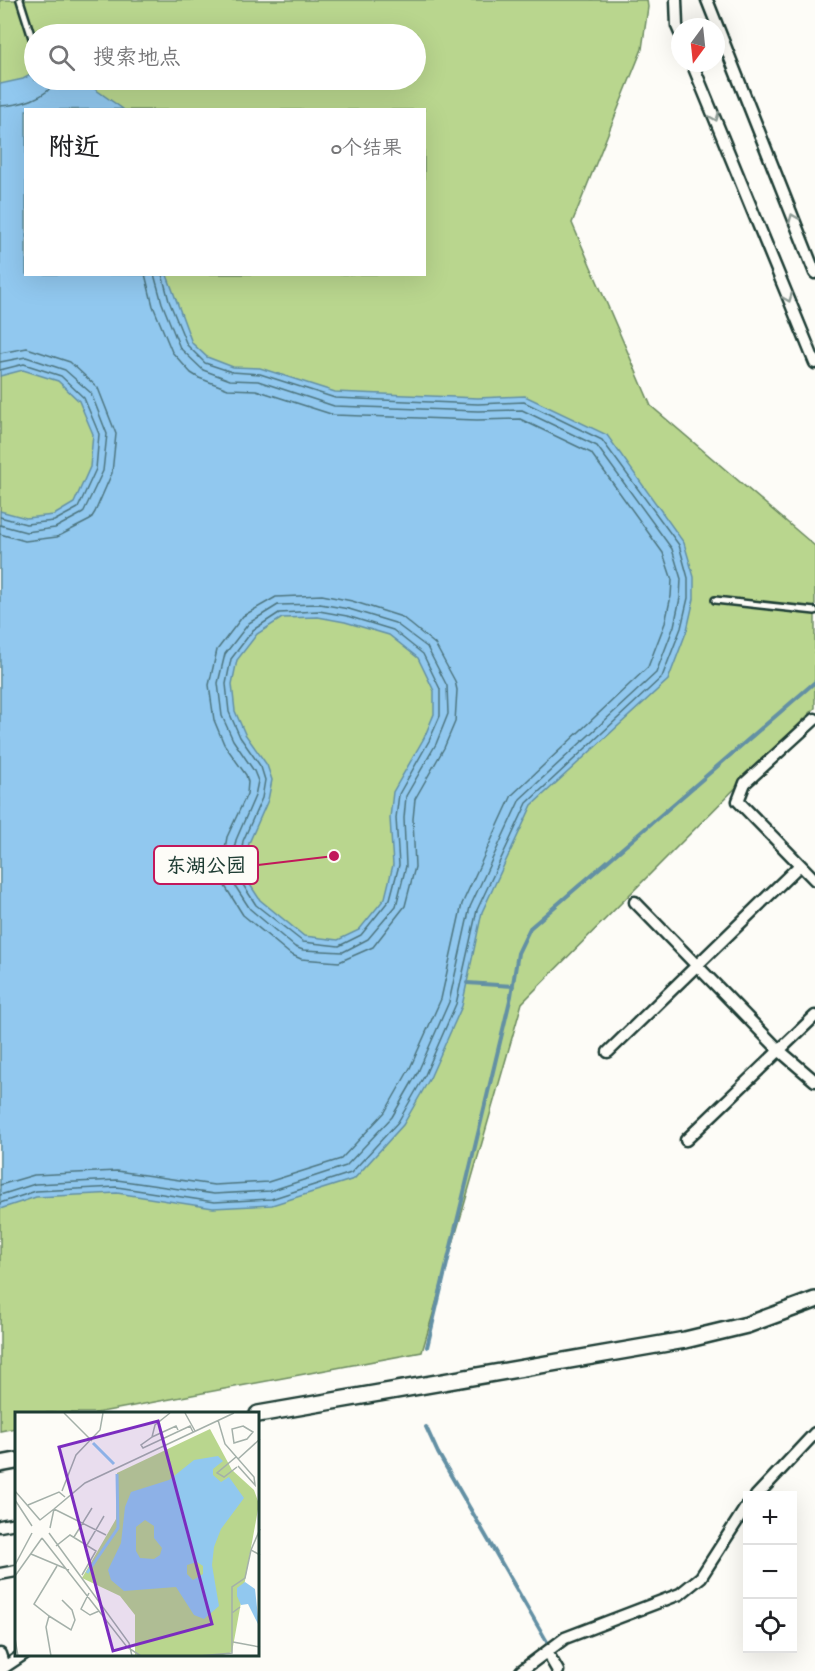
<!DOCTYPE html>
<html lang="zh">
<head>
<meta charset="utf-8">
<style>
  body { margin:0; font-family:"Gochi Hand","LXGW WenKai TC",sans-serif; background:#f2f2f2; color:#202124 }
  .controls { position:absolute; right:18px; bottom:18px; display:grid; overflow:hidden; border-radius:0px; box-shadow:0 6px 24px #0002 }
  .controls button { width:54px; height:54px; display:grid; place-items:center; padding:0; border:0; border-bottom:2px solid #e0e0e0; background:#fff; color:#202124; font:30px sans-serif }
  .compass { position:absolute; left:671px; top:18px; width:54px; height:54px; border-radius:50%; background:#fff; box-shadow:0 6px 24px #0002; rotate:195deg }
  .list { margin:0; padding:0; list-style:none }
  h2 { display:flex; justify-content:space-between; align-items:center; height:78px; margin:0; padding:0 24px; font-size:26px }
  h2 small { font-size:20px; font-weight:400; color:#757577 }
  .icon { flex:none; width:33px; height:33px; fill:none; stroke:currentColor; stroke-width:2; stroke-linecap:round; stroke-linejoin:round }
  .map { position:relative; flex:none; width:815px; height:1671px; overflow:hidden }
  .search { position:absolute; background:#fff; box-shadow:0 6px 24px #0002; left:24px; top:24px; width:402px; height:66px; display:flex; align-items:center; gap:15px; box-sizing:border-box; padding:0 21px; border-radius:33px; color:#757577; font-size:22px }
  .panel { position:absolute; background:#fff; box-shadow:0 6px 24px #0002; left:24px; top:108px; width:402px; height:168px; border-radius:0px }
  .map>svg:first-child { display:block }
  .green { fill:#b9d68e; stroke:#6c8a61; stroke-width:1.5; fill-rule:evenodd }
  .water { fill:#91c8ef; stroke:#6390a4; stroke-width:1.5; fill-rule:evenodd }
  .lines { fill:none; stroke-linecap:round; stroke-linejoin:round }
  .shore { stroke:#4d757f; stroke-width:1.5 }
  .stream { stroke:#6390a4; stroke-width:4 }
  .lane-casing { stroke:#1f3d34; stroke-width:10 }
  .street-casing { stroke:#1f3d34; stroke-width:15 }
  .secondary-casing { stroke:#1f3d34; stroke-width:20 }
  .lane { stroke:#fdfcf7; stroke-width:5 }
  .street { stroke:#fdfcf7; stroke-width:10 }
  .secondary { stroke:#fdfcf7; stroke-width:15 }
  .oneway { stroke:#8e9c96 }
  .inset-river { fill:none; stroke:#91c8ef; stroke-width:3 }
  .inset-road { fill:none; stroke:#a4b0a9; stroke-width:1.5 }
  .view { fill:#7b2cbf; fill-opacity:0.15; stroke:#7b2cbf; stroke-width:3 }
  .inset-edge { fill:none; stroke:#1f3d34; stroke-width:3 }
  .leader { fill:none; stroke:#c2185b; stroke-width:2 }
  .callout-dot { fill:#c2185b; stroke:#fdfcf7; stroke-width:2 }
  .callout { fill:#fdfcf7; stroke:#c2185b; stroke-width:2 }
  .callout-label { font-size:20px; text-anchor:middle; font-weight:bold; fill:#1f3d34 }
</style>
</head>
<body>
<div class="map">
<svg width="815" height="1671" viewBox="0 0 815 1671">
  <rect width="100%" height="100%" fill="#fdfcf7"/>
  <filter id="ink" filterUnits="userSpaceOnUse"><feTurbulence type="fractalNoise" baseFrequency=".0167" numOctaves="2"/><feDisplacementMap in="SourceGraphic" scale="12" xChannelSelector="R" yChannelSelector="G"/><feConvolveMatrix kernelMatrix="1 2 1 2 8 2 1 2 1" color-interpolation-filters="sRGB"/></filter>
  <g filter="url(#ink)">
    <path class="green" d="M0 0H647L648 7 642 49 572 223 651 406 815 546V708L522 1003 422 1352 96 1413H16V1428L0 1431ZM34 34H416V80H34ZM26 110H424V274H26Z"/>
    <path class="water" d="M34 73V80H82L123 109 26 110V274L167 275 192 343 207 357 233 367 260 368 335 392 478 398 525 396 607 435 684 543 694 577V599L687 630 668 680 532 805 482 912 462 1006 430 1078 403 1125 354 1179 272 1205 213 1208 117 1193 36 1197 0 1209V511L26 518 54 515 74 503 90 467 93 434 79 401 58 381 23 370 0 376V84L23 79ZM318 617 345 622 389 635 418 658 434 691V714L424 738 393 792 390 818 393 865 385 898 359 930 338 940 304 936 260 900 243 874 249 843 268 800 272 780 267 765 245 734 235 711 232 684 237 660 257 634 282 618Z"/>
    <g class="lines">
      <path class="shore" d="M0 106C19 105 47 99 56 80
        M0 353 27 348 70 362 98 388 116 434 112 473 95 512 90 520 57 537 25 541 0 534
        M0 362 26 357 65 370 91 393 107 434 103 471 83 513 55 528 26 532 0 525
        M0 370 24 364 61 376 84 398 99 434 96 469 78 508 54 521 26 524 0 517
        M322 595 352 601 402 617 435 644 455 681 457 690 455 722 444 748 415 799 413 819 415 867 405 906 373 947 339 962 301 959 290 954 243 915 223 883 221 872 227 837 247 794 248 782 246 775 224 744 214 720 209 685 217 650 243 616 276 597Z
        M320 604 349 609 395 623 427 647 447 686 448 714 436 744 406 796 404 818 406 866 396 906 368 939 343 952 303 950 295 947 250 909 230 878V871L236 840 255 796 258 781 254 771 233 740 222 716 218 683 225 654 249 623 278 605Z
        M319 611 347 616 393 630 423 654 440 689V716L429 741 399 794 396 818 399 865 390 899 361 935 339 946 303 942 256 905 238 877 243 841 262 798 265 780 261 767 240 737 229 712 226 684 231 659 253 630 279 613Z
        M0 1185 34 1175 117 1171 214 1185 268 1182 341 1159 385 1112 410 1068 441 999 462 904 512 795 648 667 665 623 671 596 672 580 663 553 591 453 520 419 477 420 334 415 256 390 228 389 199 378 191 373 172 352 153 306 145 274
        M0 1195 35 1184 117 1180 214 1194 270 1191 346 1166 392 1117 418 1072 449 1002 470 907 520 799 656 673 674 626 680 598 681 579 672 549 597 446 522 410 478 411 334 406 258 381 230 380 203 370 180 348 162 303 154 274
        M0 1203 36 1191 117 1187 214 1202 271 1199 351 1173 398 1122 425 1075 456 1004 477 910 527 803 662 677 681 628 688 598V578L679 545 602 440 524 402 478 404 335 398 260 374 232 372 205 363 187 345 169 301 162 274"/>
      <path class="stream" d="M467 983 513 986
        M427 1347 511 996 518 953 530 928 815 682
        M426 1427 438 1453 550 1647"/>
      <g class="lane-casing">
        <path id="lane" d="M20 0 32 38
          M715 600 815 611"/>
      </g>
      <g class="street-casing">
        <path id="street" d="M676 0 677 26 680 33
          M707 0 815 273
          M692 63 815 363
          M815 719 745 783 738 801 815 880
          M635 902 780 1051 815 1081
          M608 1052 800 865
          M686 1140 815 1016
          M756 1496 815 1433
          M0 1526 16 1523
          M0 1574 16 1571
          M547 1652 558 1671
          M0 1654 4 1667
          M0 1670 24 1654
          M521 1671 565 1638 680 1594 701 1577 748 1504"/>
      </g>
      <g class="secondary-casing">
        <path id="secondary" d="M258 1414 685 1340 747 1325 815 1300
          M0 1464 16 1461"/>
      </g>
      <use href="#lane" class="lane"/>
      <use href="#street" class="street"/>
      <use href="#secondary" class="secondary"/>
    </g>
    <defs><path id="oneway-chevron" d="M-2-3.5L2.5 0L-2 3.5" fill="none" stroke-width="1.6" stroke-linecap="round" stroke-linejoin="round" transform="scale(1.5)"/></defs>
    <g class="oneway">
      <use href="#oneway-chevron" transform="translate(715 117) rotate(68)"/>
      <use href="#oneway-chevron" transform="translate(793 218) rotate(-112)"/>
      <use href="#oneway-chevron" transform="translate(788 298) rotate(68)"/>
    </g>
  </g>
  <g transform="translate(15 1412)">
    <rect width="244" height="244" fill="#fdfcf7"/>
    <path d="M195 17 217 58 239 78 244 92 217 240 205 244H120V203L105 184 67 166 101 107 102 61Z" fill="#b9d68e"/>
    <path d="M203 44 208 49 198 57V63L206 70 214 65 229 86 206 117 199 135 197 153 204 194 189 207 179 203 161 175 109 179 96 168 93 158 106 131 110 95 116 80 154 68 179 48ZM130 108 139 114V126L147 136 145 143 139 147 125 146 121 139V115ZM182 150 188 154V162L178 168 172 162V153ZM230 170 240 177 244 214 233 192 226 193 222 184V176Z" fill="#91c8ef" fill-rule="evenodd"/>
    <path class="inset-river" d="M78 31 99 52M72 161 103 116 102 62"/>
    <path class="inset-road" d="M49 1 77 29M155 1 140 13 137 25 126 33 128 36 175 14 178 20M170 1 180 19M203 8 210 32 239 65 240 73 223 54M228 14 238 20 232 27 219 31 217 17ZM137 25 161 14 163 18M221 45 202 61 209 65 222 55M223 47 245 27M0 79 25 108M47 79 61 43 85 18 88 1M0 88 17 114M13 93 44 80 50 85M39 97 91 123M39 97 70 71 219 1M25 108 39 97 35 116M245 117 236 138 245 143M34 121 114 231 117 244M59 125 77 96M27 126 112 235 126 244M72 133 89 104M41 134 55 123 81 139 67 163M16 142 54 158M0 153 17 121M0 164 27 126M74 181 66 197 75 203 84 199M217 201V175L230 166 236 138M34 204 56 218 60 208 57 198 47 188M0 226 3 244M218 230 245 235M36 244 31 215 34 204 19 192 42 154M184 244 217 241V201L225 195"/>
    <path class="view" d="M143 9 197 212 98 239 44 35Z"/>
    <rect width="244" height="244" class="inset-edge"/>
  </g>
  <path class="leader" d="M334 856L258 865"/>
  <circle class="callout-dot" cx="334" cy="856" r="6"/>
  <rect class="callout" x="154" y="846" width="104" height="38" rx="6"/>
  <g class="callout-label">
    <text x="206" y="872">东湖公园</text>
  </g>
</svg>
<div class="controls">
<button>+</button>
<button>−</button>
<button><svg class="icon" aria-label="locate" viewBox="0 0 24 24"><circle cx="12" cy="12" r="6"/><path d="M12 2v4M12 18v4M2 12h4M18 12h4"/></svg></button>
</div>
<svg class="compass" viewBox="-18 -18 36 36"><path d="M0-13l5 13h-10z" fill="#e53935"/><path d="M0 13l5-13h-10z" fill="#757577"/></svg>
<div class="search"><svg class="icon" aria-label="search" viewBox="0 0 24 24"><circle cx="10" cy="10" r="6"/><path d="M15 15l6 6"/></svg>搜索地点</div>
<section class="panel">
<h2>附近<small>0个结果</small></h2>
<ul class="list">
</ul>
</section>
</div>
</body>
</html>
